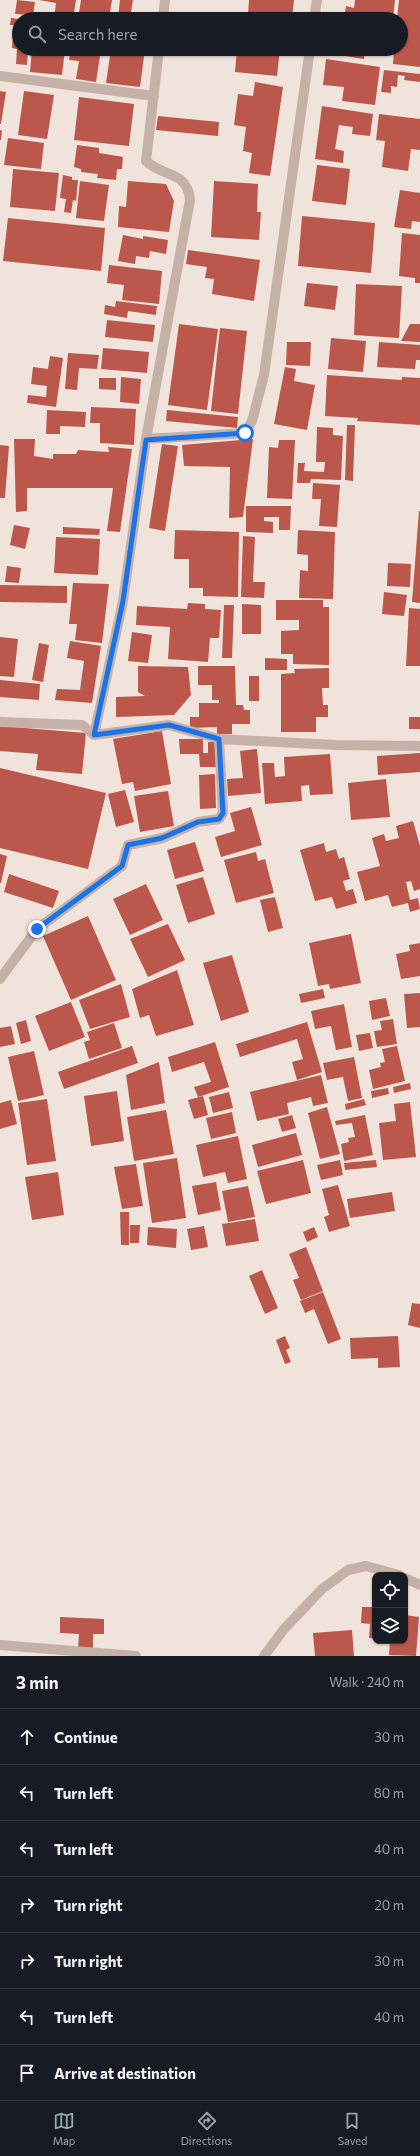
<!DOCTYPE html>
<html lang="en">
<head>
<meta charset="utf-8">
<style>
  body { margin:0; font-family:Commissioner,sans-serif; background:#242831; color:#f1f3f6 }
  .controls { position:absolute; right:12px; bottom:12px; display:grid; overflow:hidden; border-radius:8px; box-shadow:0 1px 3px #0004 }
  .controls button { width:36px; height:36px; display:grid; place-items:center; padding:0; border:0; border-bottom:1px solid #363941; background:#171b24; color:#f1f3f6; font:20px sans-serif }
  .stop { position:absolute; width:12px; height:12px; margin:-9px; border:3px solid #1a73e8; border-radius:50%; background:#fff }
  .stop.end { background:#1a73e8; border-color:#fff; box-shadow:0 1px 4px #0008 }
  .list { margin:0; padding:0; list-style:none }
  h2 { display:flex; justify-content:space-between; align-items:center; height:52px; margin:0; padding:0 16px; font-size:17px }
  h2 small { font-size:13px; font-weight:400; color:#9ea1a6 }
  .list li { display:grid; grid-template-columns:26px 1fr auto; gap:12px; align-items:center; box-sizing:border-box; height:56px; padding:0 16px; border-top:1px solid #363941 }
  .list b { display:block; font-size:15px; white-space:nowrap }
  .list em { font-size:13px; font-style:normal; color:#9ea1a6 }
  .icon { flex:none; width:22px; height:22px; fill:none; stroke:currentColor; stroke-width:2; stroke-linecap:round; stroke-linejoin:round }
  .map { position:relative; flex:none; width:420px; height:1656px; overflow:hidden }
  .search { position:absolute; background:#171b24; box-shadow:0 1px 3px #0004; left:12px; right:12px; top:12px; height:44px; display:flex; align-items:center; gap:10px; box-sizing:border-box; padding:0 14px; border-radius:22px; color:#9ea1a6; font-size:15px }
  .sheet { height:444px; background:#171b24 }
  nav { display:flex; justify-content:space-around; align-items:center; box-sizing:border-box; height:56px; border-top:1px solid #363941; background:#171b24; font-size:11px; color:#9ea1a6 }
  nav a { display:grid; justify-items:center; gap:2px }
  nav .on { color:#93abaa }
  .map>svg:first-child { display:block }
  .building { fill:#bc574c }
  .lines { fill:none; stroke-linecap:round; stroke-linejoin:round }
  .minor { stroke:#c6b1a8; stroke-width:10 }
  .route { stroke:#1a73e8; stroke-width:5 }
</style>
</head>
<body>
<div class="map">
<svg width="420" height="1656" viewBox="0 0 420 1656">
  <rect width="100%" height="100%" fill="#efe3db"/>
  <path class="building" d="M17 0 35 2 33 15 15 14Z
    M39 0H76L73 19H54L56 3Z
    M81 0H112L109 19H78Z
    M120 0H133L130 19 118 18Z
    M249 0H294L292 19 248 15Z
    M355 0H395L393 19H344L346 6 354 8Z
    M399 0H420V67L393 64 394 49H401V19H397Z
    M11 18 19 19V26L10 25Z
    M13 31 19 32V49H28L27 65 16 64 17 49 12 48Z
    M32 49H65L62 75 30 72Z
    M71 49H101L96 82 76 79 79 61 69 60Z
    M111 49H145L140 87 106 83Z
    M237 49H280L277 76 235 72Z
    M333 49 365 52 364 59 332 54Z
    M370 49H389L388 56 370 54Z
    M326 59 380 67 375 105 342 101 344 87 323 85Z
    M384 70 420 74V82L404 80 405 76 398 75 397 87 391 86V93L381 92Z
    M255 82 283 87 270 176 249 173 252 153 243 151 246 127 234 125 238 94 253 96Z
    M0 91 6 92 1 124H0Z
    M24 91 54 95 47 139 18 135Z
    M79 97 134 104 129 146 74 140Z
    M322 106 373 114 370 136 352 134 353 127 339 125 335 149 344 151 343 163 315 159Z
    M379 114 420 119V150L411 149 408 171 382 167 385 141 376 140Z
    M158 116 219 122 218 136 156 130Z
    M0 130 2 131 1 140H0Z
    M8 138 44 143 41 169 4 165Z
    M77 145 99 148V153L123 157 122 169H117L116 180 97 178 98 174 81 172V169L74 167Z
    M317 165 350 169 346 205 312 201Z
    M13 169 59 173 55 211 10 207Z
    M63 175 72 177V180H78L76 201 73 200 71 213 64 212 66 199 60 198Z
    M80 181 109 185 104 221 76 218Z
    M128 181 166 184 174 201 169 232 118 227 119 206 126 207Z
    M214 181 258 184 257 212H261L259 240 211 237Z
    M400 190 420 193V222L412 221 411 229 394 227Z
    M302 216 375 223 371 273 298 266Z
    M8 218 105 228 101 271 3 261Z
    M402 233 420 235V283H415V278L399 276Z
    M123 235 143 239V236L168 240 166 254 150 251 149 258 136 256 135 264 118 261Z
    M188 250 260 260 254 301 212 294 214 279 205 278 207 267 186 264Z
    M109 265 162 271 159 304 122 300 124 285 107 283Z
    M307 283 338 286 335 310 304 306Z
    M356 284 402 286 399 338 354 335Z
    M116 301 157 306 156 315 128 311 127 318 104 314 105 305 115 307Z
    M107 320 155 325 153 342 105 337Z
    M179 324 218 329 207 410 168 405Z
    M410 324H420V342L401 341Z
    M220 328 247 331 238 414 211 411Z
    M331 338 366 341 363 372 328 369Z
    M287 342H311L310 366 286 365Z
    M379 342 420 345V360H416L415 369 377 367Z
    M103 348 149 352 147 373 101 369Z
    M68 353 99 355 97 369 79 368 77 390 65 389Z
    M50 356 63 358 56 407 27 403 28 395 46 397 47 386 31 384 33 367 48 369Z
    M285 367 296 369 294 381 315 385 307 430 274 424Z
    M327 375 402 380V377L420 378V425L357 421 358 418 325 416Z
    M121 377 141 379 139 404 120 402Z
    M99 378H116V390L99 389Z
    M91 407 136 409 134 445 100 443V423H90Z
    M47 410 86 412 85 427 60 426V434H46Z
    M167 410 238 417 237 428 166 421Z
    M347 425H355L353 481 345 480Z
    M317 427 333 428V435L343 436 341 480 311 479 310 483H297L298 463H305L304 471 324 472 325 462H316Z
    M14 439H35L34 456 53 459V454H76L78 450 109 452 108 447 132 449 120 532 107 531 113 488H27V511L16 512Z
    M253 439 243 517 229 518 230 467 184 466 182 445Z
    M279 440H295L292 499 267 498 269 447 278 448Z
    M162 444 178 446 165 531 149 528Z
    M0 445 9 446 5 498H0Z
    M313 483 340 485 337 527 319 526 321 499H312Z
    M246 506H291L290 530H279V517H264V521L273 522V533L246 532Z
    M419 511H420V603L412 602Z
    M14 525 30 528 25 549 10 545Z
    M63 527 100 529 99 535 63 534Z
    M175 530 239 532 238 597 203 596V588H189V559H174Z
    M298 530 335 532 333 599 299 598 300 570 308 571V555L297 554Z
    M243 536 255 537 253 582H265L264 598 241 597Z
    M56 537 100 539 98 575 54 573Z
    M388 563 411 564 410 587 387 586Z
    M7 566 21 568 19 583 5 582Z
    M73 583 109 584 102 643 75 640 77 624H69Z
    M0 585 67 586V603L0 602Z
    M384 592 407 595 404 616 382 614Z
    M276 600H323V607H329V665L293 664V654H281V631L299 630V620H276Z
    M188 603 205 604V609L221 610 219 638H210L208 662 168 659 170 627 136 625 137 606 187 609Z
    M242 604 261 605V634H242Z
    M224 605H234L232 658H222Z
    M409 608 420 609V666H406Z
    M132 632 152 635 148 663 128 661Z
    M0 637 18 639 14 677 0 676Z
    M70 641 101 646 92 703 55 700 57 689 80 690 84 661 67 658Z
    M39 643 49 645 43 682 32 680Z
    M265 658 287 659V670H265Z
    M138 666 188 667 191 695 174 715 116 717V697L145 696 138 692Z
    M198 666H235L236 705H243L244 710H250V724H232V734H217V727L190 728V717H199V703H219V700H212V685H198Z
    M329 668V688H322L323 705H328V717H316V732H281V674L295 673 294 669Z
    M249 676H259V701H249Z
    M0 680 40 684 39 700 0 697Z
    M409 717H420V729H409Z
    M0 726 86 733 82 774 36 770 38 754 0 751Z
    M162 731 171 784 135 791 133 782 122 784 113 739Z
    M179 739H203V753H208V742H218V767H200L199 754H180Z
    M257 749 261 793 228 796 227 779 243 778 240 751Z
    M420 753V772L378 775 377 756Z
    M330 754 333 794 310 795 309 785 301 786 302 801 265 804 262 763H274L275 777 285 776 284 757Z
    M0 768 106 793 88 869 0 848Z
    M215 774 216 808 200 809 199 775Z
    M386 779 390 817 351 820 348 783Z
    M125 790 134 822 116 827 108 794Z
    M168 791 174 826 140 832 134 796Z
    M251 807 262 845 221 857 215 837 235 831 230 813Z
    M413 821 420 846V889L414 891 411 881 406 882 410 900 418 898 420 909 410 912 408 903 392 907 388 895 365 901 357 872 380 866 372 838 384 834 386 841 399 838 396 826Z
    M195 842 204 871 175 879 167 850Z
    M324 843 326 852 336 849 339 859 344 857 350 879 343 881 346 891 353 889 357 903 336 909 332 897 315 901 300 850Z
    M256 852 258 861 265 859 274 893 236 903 224 860Z
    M0 854 7 856 1 883H0Z
    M9 874 59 891 53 908 4 892Z
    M203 877 215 914 188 923 176 885Z
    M146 884 163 920 130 935 113 899Z
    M275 897 283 928 268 932 260 900Z
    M88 916 116 980 71 1000 43 936Z
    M168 924 185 960 148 977 130 939Z
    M351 934 361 983 330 989 329 984 318 986 309 943Z
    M420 943V976L401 979 396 954 410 951 409 945Z
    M232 955 249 1012 221 1021 203 963Z
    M177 970 194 1025 156 1036 149 1015 140 1018 132 989Z
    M121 984 130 1017 90 1029 79 1000Z
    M323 989 325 998 301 1003 299 994Z
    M420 993V1027L407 1028 404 994Z
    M386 998 390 1016 372 1020 369 1001Z
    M71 1002 85 1037 49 1051 35 1016Z
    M344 1004 352 1047 336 1050 331 1026 315 1029 311 1011Z
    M393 1019 397 1044 377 1047 374 1031 382 1030 380 1021Z
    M26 1020 31 1041 21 1044 16 1023Z
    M307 1022 322 1072 297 1080 292 1062 303 1059 297 1039 240 1057 236 1044Z
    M114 1023 122 1048 89 1059 84 1042 90 1040 87 1032Z
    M11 1026 15 1044 0 1047V1028Z
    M370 1033 373 1048 359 1051 356 1035Z
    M215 1042 229 1087 198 1097 194 1087 211 1082 204 1062 172 1072 168 1057Z
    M132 1046 138 1063 64 1089 58 1072Z
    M397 1046 405 1081 373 1089 369 1070 381 1067 380 1063 385 1062 382 1049Z
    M34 1051 44 1095 18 1101 8 1057Z
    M354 1057 362 1098 348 1101 343 1077 327 1080 323 1063Z
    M159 1062 165 1103 131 1110 126 1075Z
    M321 1075 328 1103 313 1106 311 1097 287 1103 289 1114 257 1121 250 1092Z
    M410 1083 411 1089 394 1093 393 1087Z
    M388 1088 389 1094 372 1098 371 1091Z
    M117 1091 124 1141 91 1146 84 1096Z
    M229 1092 233 1108 213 1113 209 1097Z
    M203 1096 208 1115 194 1119 188 1100Z
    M47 1099 56 1161 27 1165 18 1103Z
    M364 1099 366 1105 346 1110 345 1104Z
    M11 1100 17 1124 0 1129V1103Z
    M410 1102 416 1157 383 1160 379 1123 396 1121 394 1104Z
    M327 1107 340 1154 320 1159 308 1113Z
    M166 1110 174 1154 134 1161 127 1117Z
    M232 1112 236 1133 211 1139 206 1118Z
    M292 1115 296 1128 282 1132 278 1119Z
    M365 1115 373 1155 344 1161 341 1144 349 1142 348 1138 355 1137 352 1123 336 1125 335 1121Z
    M296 1133 302 1155 258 1167 252 1145Z
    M238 1136 247 1179 228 1183 225 1172 203 1177 196 1145Z
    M177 1158 186 1218 152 1223 143 1163Z
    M303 1160 311 1193 266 1204 257 1171Z
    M340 1160 343 1175 321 1180 317 1165Z
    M376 1160 377 1167 345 1170 344 1163Z
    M136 1164 143 1206 122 1209 114 1167Z
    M58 1172 64 1215 32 1220 25 1177Z
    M216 1182 221 1210 198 1215 192 1186Z
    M338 1185 350 1226 329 1232 324 1217 329 1215 322 1189Z
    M248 1186 255 1217 228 1222 222 1191Z
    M392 1192 395 1211 350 1218 347 1199Z
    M120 1212H129V1245H121Z
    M255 1219 259 1241 226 1246 222 1224Z
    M130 1225H140L139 1243H130Z
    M204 1226 208 1247 191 1250 187 1229Z
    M148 1227 177 1229 176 1248 147 1245Z
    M314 1227 318 1237 307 1242 303 1232Z
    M306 1247 323 1291 301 1300 293 1280 299 1278 289 1254Z
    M262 1270 278 1308 265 1314 249 1276Z
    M323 1292 341 1339 328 1344 314 1309 305 1313 300 1301Z
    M412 1303 420 1304V1328L408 1325Z
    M285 1336 290 1348 286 1350 291 1362 285 1364 276 1340Z
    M398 1336 400 1367 378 1368V1358L351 1359 350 1338Z
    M362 1607H375V1638H369L370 1624 361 1623Z
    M405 1615 419 1617 416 1656 389 1655 390 1641H405Z
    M60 1617 104 1619V1634H93V1648H78L79 1634 60 1633Z
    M352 1630 354 1656H315L313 1633Z"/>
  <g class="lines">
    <path class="minor" d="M163 19 165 0
      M314 19 317 0
      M0 76 154 96
      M146 439 245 433 252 421 264 375 310 49
      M0 722 82 725 94 735 169 725 219 739 335 745 420 746
      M94 735 123 601 146 439 190 200C187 170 164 178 146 161L159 49
      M0 979 37 929 122 866 128 845 163 838 198 822 219 819 223 813 219 739
      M405 1578 420 1585
      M0 1645 136 1656
      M264 1656 284 1629 322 1589 348 1570 366 1566 399 1575"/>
  </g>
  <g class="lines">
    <path class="route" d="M37 929 122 866 128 845 162 838 198 822 219 819 223 813 219 739 169 725 94 735 123 601 146 440 245 433"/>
  </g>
</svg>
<div class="controls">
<button><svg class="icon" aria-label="locate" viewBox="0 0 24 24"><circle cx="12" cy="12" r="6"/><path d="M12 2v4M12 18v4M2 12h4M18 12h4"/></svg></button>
<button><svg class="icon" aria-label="layers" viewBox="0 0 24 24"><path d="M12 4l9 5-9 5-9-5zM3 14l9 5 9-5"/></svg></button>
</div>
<div class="stop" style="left:245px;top:433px"></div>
<div class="stop end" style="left:37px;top:929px"></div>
<div class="search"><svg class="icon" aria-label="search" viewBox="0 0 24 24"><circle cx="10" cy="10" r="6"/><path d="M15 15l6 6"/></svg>Search here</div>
</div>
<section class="sheet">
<h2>3 min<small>Walk · 240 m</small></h2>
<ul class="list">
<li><svg class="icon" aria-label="ahead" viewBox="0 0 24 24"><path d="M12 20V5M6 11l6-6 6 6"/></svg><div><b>Continue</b></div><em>30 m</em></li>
<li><svg class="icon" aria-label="left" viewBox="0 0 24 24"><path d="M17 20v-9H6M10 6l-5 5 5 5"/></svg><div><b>Turn left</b></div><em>80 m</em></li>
<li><svg class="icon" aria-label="left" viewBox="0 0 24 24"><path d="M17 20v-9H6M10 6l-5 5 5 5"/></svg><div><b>Turn left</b></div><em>40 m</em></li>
<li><svg class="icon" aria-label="right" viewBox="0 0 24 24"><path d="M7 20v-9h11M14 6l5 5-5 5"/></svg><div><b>Turn right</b></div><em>20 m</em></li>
<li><svg class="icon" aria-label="right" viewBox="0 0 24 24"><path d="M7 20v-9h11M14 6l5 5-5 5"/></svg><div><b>Turn right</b></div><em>30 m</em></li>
<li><svg class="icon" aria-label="left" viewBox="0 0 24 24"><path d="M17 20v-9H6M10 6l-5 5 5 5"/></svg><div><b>Turn left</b></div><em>40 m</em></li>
<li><svg class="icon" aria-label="arrive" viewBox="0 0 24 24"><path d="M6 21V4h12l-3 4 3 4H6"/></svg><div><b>Arrive at destination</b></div></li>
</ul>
</section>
<nav>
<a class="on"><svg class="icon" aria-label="map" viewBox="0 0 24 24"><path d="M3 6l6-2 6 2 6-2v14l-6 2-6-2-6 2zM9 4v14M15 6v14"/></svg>Map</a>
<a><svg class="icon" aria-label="directions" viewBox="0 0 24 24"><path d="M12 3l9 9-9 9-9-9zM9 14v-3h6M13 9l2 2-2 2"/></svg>Directions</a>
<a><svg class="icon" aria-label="saved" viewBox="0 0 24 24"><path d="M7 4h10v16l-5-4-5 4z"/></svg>Saved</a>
</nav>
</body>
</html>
